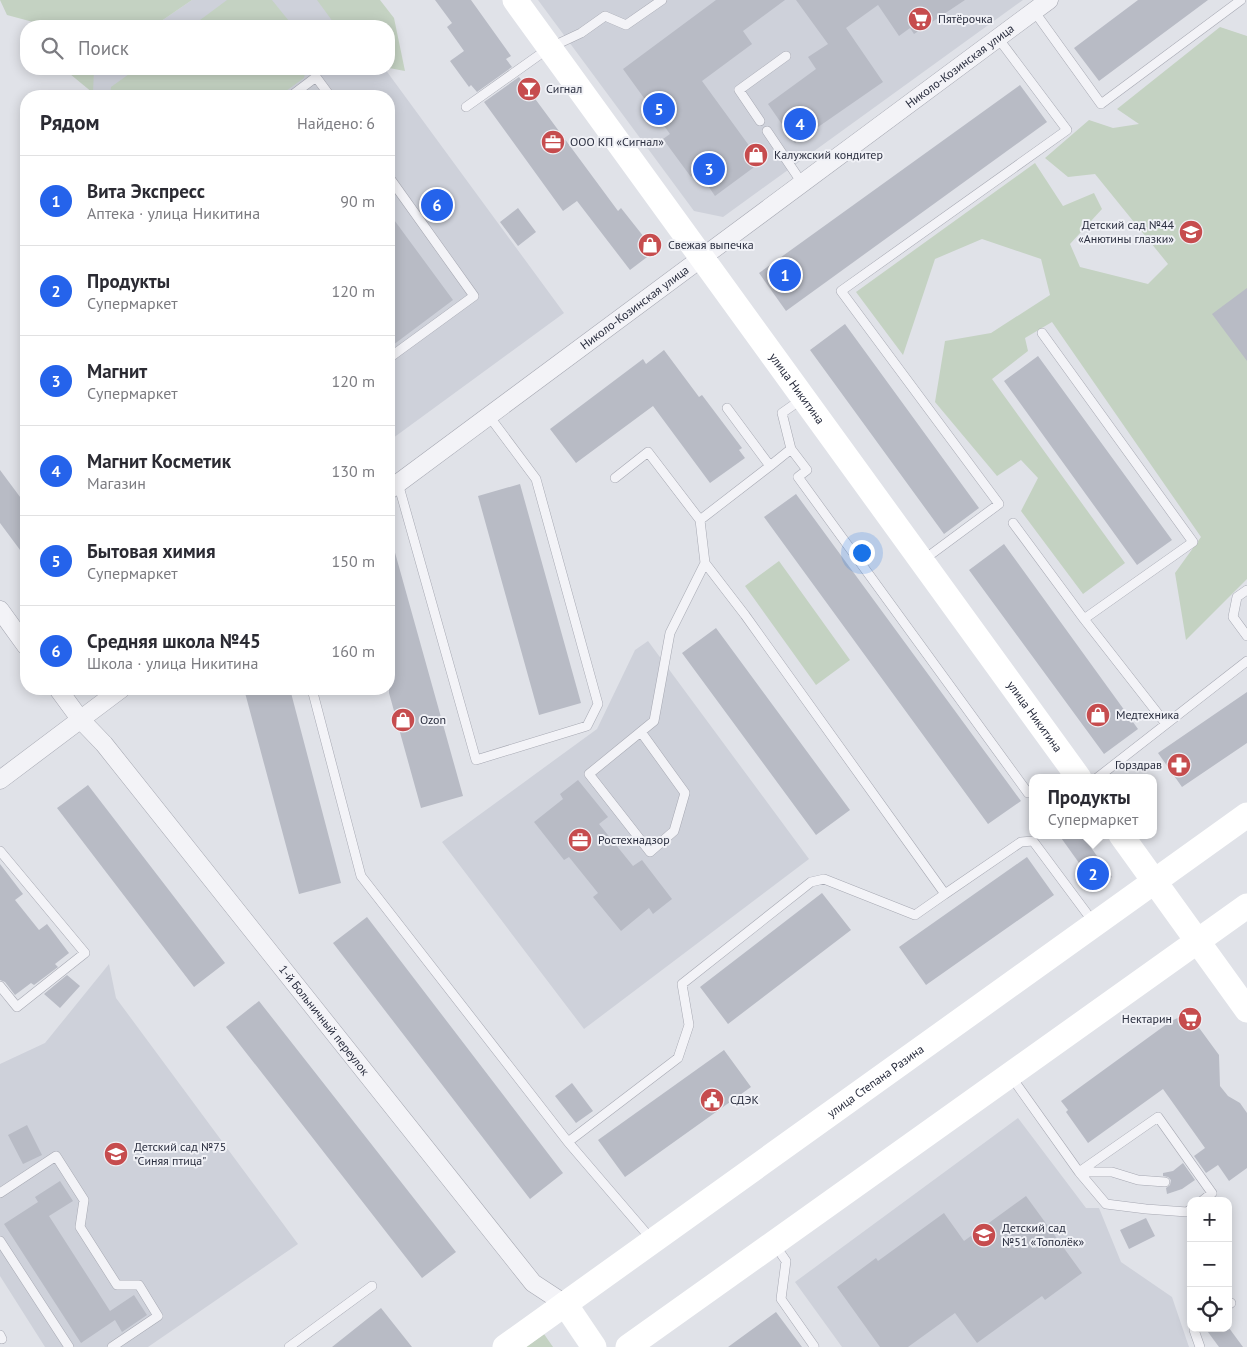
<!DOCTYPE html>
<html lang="ru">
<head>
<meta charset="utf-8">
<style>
  body { margin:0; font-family:"PT Sans",sans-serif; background:#f7f7f7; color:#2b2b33 }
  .controls { position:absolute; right:15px; bottom:15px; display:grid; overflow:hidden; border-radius:10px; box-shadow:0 2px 12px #0003 }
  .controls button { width:45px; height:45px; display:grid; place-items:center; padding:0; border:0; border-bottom:1px solid #e1e1e2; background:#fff; color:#2b2b33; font:25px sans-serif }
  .you { position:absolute; left:861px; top:552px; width:18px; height:18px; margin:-12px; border:4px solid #fff; border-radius:50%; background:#1a73e8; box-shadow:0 0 0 8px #1a73e833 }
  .badge { display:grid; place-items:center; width:32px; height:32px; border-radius:50%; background:#2563eb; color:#fff; font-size:16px; font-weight:700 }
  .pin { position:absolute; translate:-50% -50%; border:2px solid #fff; box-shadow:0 1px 5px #0006 }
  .popup { position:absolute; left:1029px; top:774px; width:128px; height:65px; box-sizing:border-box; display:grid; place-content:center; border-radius:10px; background:#fff; filter:drop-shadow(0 1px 4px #0005); font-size:16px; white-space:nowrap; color:#7c7c81 }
  .popup b { font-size:19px; color:#2b2b33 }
  .popup::after { content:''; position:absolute; left:50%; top:100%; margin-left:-10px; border:10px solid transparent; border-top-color:#fff }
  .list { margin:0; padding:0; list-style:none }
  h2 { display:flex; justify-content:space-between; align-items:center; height:65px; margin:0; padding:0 20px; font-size:21px }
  h2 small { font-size:16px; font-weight:400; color:#7c7c81 }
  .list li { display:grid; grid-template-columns:32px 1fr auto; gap:15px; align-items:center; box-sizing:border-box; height:90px; padding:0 20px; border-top:1px solid #e1e1e2 }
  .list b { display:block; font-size:19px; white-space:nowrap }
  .list p { margin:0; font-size:16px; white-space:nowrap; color:#7c7c81 }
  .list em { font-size:16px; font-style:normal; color:#7c7c81 }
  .icon { flex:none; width:28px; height:28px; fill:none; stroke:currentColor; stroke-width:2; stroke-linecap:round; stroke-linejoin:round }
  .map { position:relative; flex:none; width:1247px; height:1347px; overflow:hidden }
  .search { position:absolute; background:#fff; box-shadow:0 2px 12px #0003; left:20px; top:20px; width:375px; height:55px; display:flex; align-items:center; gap:12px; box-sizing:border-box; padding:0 18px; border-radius:20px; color:#7c7c81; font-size:19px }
  .panel { position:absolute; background:#fff; box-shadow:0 2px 12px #0003; left:20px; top:90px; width:375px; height:605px; border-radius:20px }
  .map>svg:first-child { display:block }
  .built { fill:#ced1da }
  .green { fill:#c4d2c2 }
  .building { fill:#b8bbc5 }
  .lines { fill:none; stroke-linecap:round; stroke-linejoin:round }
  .lane-casing { stroke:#a6a8b2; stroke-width:10 }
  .street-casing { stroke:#a6a8b2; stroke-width:19 }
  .lane { stroke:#f3f3f7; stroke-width:9 }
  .street { stroke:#f3f3f7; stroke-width:18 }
  .secondary { stroke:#fff; stroke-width:25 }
  .labels { text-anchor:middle; stroke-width:4; stroke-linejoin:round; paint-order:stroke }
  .poi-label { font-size:12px; fill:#2a2e3f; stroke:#f0f1f6; text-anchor:start }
  .street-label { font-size:12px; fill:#2a2e3f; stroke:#f0f1f6 }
</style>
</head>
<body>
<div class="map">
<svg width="1247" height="1347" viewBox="0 0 1247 1347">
  <rect width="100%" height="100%" fill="#e0e2e8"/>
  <path class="built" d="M192 0H334L353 26H154Z
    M538 0H1023L723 217 694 211Z
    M93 69H385L564 313 389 441V96H93Z
    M648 641 809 859 584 1029 442 842 597 729 635 650Z
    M109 964 116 998 298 1244 148 1347H45L0 1276V1064L45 1043Z
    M1018 1118 1086 1208H1099L1121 1262 1172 1297 1189 1347H842L795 1282Z"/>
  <path class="green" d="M0 0H192L154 26H48L7 15Z
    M227 0H272L293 26H192Z
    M317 0H380L394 18 405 71 389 68V26H336Z
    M1220 27 1247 36V579L1186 640 1175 573 1201 537 1052 322 1025 338 1028 351 992 379 1125 563 1083 594 1021 511 1038 478 1021 460 997 476 935 402 945 341 991 333 1050 295 1041 259 982 239 935 259 903 355 856 292 1035 163 1063 206 1094 193 1102 209 1070 244 1080 267 1148 284 1168 264 1095 174 1068 177 1045 158 1089 120 1113 128 1139 124 1117 109Z
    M64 69H94L93 93Z
    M136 69H306L304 78 279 96H110L111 87Z
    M779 561 850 660 816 685 745 586Z
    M544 1334 553 1347H526Z"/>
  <path class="building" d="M435 0H471L511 56 506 59 512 67 477 92 471 85 469 87 450 61 464 51 447 27 452 23Z
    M716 0H785L743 31 752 44 702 81 761 162 715 196 698 171 691 177 663 139 670 134 623 69Z
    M796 0H965L914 34 910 28 899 36 878 5 846 28 883 82 795 143 768 104 816 69 808 57 828 44Z
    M1138 0H1208L1099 81 1074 48Z
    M519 77 618 211 621 208 655 251 630 270 577 201 563 211 484 102Z
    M1020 85 1047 122 786 311 759 273Z
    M518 208 536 232 518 246 500 222Z
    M389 213 453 300 389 348Z
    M1247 288V361L1212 314Z
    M845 324 979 508 944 534 810 350Z
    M664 350 699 397 702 395 742 448 739 450 745 458 710 483 653 406 576 463 550 429 643 359 646 364Z
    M1038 356 1172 540 1137 565 1004 381Z
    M0 470 26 505V558L0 523Z
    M520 484 581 703 539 715 478 496Z
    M796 494 1021 801 988 824 764 517Z
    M1004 544 1138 729 1104 754 969 570Z
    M389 549H394L463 796 421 808 389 693Z
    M716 628 850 810 816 835 682 653Z
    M244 689H290L341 883 299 894Z
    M1247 692V743L1182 787 1158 753Z
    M578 780 608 817 599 824 633 866 642 860 672 899 653 914 649 908 621 931 593 897 598 893 569 857 564 860 534 822 563 799 560 794Z
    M88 785 225 963 194 987 57 808Z
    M1059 835H1082L1112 877 1097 888Z
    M1027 857 1054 895 926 985 899 947Z
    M0 864 23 894 15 900 39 930 47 924 69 953 55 964 58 967 34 985 31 983 15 995 5 982 0 980Z
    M822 893 851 930 728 1024 700 987Z
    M367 917 563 1173 530 1199 333 943Z
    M67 975 80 986 60 1008 44 994Z
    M259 1001 456 1252 422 1278 226 1027Z
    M1180 1017 1190 1019 1197 1025 1219 1055 1220 1086 1228 1096 1240 1103 1247 1113V1168L1229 1181 1218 1165 1206 1173 1194 1156 1205 1148 1163 1089 1088 1143 1066 1112 1068 1110 1061 1101 1171 1021Z
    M724 1050 751 1087 625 1177 598 1140Z
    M572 1083 593 1111 576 1123 555 1096Z
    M27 1125 42 1155 23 1164 8 1135Z
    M1183 1163 1195 1180 1182 1189 1167 1194 1166 1188 1170 1185 1171 1180 1168 1177 1163 1176V1173L1173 1171Z
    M60 1181 73 1201 49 1216 110 1311 134 1295 147 1315 122 1332 115 1320 81 1343 4 1224 38 1202 35 1197Z
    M1026 1196 1082 1273 1045 1300 1042 1296 977 1343 955 1313 908 1347H880L837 1287 876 1258 878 1261 944 1213 964 1241Z
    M1146 1218 1155 1236 1129 1249 1120 1230Z
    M381 1308 412 1347H332Z
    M776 1312 802 1347H728Z
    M1205 1328H1229L1243 1347H1219Z"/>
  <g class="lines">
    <g class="lane-casing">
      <path id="lane" d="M1034 11 1101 104 1241 0
        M291 96 316 77 330 96
        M466 107 549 48 581 33 605 16 626 25 662 0
        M760 121 739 90 786 56
        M767 131 802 183
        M389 177 474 296 389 358
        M1042 333 1193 542 1084 619
        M791 449 782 413 802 399
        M770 466 791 449 807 470 798 477 1028 793
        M615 478 648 452 700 520 770 466 727 408
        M398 483 476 760 587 726 598 704 536 479 489 416
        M700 520 705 563 745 615 945 894 1021 842 1033 841 1094 923
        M1013 523 1084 619 1166 724
        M922 561 999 504 841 291 1067 130 998 38
        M1247 590 1237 597 1233 617 1247 636
        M312 689 361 876 568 1142 652 1240
        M641 732 685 793 674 831 650 852 589 774 654 721 670 633 705 563
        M1097 778 1247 661
        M0 851 85 953 17 1007 0 986
        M1010 1075 1079 1172 1106 1204 1146 1209 1187 1212 1191 1209
        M568 1142 678 1058 689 1025 682 984 811 882 824 879 915 915 945 894
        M1079 1172 1158 1117 1212 1193 1202 1201
        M1079 1172H1112L1138 1180 1165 1182
        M0 1193 56 1156 84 1200 80 1227 117 1285H139L158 1316 112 1347
        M0 1241 69 1347
        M775 1245 786 1261 781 1299 814 1346 813 1347
        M1228 1305 1231 1303
        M1196 1328 1194 1330 1200 1347
        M0 1335 2 1339
        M289 1347 372 1286"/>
    </g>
    <g class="street-casing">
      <g id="street">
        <path id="s1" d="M389 490 1049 0"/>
        <path d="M0 610 26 646"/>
        <path id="s2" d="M58 689 80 719 104 744 533 1283 565 1304"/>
        <path d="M0 780 121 689"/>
      </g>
    </g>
    <use href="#lane" class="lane"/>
    <use href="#street" class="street"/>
    <g class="secondary">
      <path id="s3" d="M515 0 1079 778"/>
      <path d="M1121 835 1247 1010"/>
      <path d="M565 1304 594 1347"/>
      <path id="s4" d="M505 1347 1247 815"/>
      <path d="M628 1347 1247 906"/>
    </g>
  </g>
  <defs>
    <g id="supermarket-disc" transform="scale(1.25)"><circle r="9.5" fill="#c64c4e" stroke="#f0f1f6"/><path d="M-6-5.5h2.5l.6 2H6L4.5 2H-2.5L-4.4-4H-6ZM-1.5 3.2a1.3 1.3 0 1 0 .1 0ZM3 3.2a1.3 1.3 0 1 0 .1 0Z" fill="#fff"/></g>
    <g id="bar-disc" transform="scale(1.25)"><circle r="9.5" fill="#c64c4e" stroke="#f0f1f6"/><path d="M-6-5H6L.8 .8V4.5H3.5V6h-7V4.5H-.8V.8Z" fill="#fff"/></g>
    <g id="office-disc" transform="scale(1.25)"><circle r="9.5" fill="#c64c4e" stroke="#f0f1f6"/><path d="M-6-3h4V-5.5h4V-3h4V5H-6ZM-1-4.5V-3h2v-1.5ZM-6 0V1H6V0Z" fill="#fff"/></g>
    <g id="shop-disc" transform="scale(1.25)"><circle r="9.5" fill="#c64c4e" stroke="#f0f1f6"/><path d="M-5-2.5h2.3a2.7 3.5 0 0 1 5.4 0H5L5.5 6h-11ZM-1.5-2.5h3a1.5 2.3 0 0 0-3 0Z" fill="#fff"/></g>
    <g id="school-disc" transform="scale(1.25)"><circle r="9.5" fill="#c64c4e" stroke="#f0f1f6"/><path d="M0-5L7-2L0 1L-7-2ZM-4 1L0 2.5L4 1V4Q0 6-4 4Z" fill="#fff"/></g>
    <g id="pharmacy-disc" transform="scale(1.25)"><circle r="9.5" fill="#c64c4e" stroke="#f0f1f6"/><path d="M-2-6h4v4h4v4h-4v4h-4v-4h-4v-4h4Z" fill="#fff"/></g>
    <g id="civic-disc" transform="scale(1.25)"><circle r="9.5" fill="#c64c4e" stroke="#f0f1f6"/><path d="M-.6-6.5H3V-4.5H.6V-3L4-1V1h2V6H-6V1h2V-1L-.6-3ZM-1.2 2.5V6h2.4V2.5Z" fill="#fff"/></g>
  </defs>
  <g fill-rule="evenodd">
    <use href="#supermarket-disc" x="920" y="19"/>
    <use href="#bar-disc" x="529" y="89"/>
    <use href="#office-disc" x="553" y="142"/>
    <use href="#shop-disc" x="756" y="155"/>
    <use href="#school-disc" x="1191" y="232"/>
    <use href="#shop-disc" x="650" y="245"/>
    <use href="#shop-disc" x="1098" y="715"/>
    <use href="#shop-disc" x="403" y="720"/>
    <use href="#pharmacy-disc" x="1179" y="765"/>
    <use href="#office-disc" x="580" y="840"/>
    <use href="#supermarket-disc" x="1190" y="1019"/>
    <use href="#civic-disc" x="712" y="1100"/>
    <use href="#school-disc" x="116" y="1154"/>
    <use href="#school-disc" x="984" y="1235"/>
  </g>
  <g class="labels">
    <g class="poi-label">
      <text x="938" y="23">Пятёрочка</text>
      <text x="546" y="93">Сигнал</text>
      <text x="570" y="146">ООО КП «Сигнал»</text>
      <text x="774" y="159">Калужский кондитер</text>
      <text x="1174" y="229" text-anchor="end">Детский сад №44<tspan x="1174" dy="14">«Анютины глазки»</tspan></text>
      <text x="668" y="249">Свежая выпечка</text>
      <text x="1116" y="719">Медтехника</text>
      <text x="420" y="724">Ozon</text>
      <text x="1162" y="769" text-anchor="end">Горздрав</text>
      <text x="598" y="844">Ростехнадзор</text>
      <text x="1172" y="1023" text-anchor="end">Нектарин</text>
      <text x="730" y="1104">СДЭК</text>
      <text x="134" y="1151">Детский сад №75<tspan x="134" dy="14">"Синяя птица"</tspan></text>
      <text x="1002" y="1232">Детский сад<tspan x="1002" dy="14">№51 «Тополёк»</tspan></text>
    </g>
    <g class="street-label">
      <text dy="4" stroke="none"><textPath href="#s1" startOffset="711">Николо-Козинская улица</textPath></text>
      <text dy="4" stroke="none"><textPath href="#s1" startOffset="306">Николо-Козинская улица</textPath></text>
      <text dy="4" stroke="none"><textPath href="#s3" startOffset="480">улица Никитина</textPath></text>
      <text dy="4" stroke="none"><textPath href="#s3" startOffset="885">улица Никитина</textPath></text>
      <text dy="4" stroke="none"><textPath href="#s2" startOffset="425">1-й Больничный переулок</textPath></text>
      <text dy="4" stroke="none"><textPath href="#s4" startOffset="456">улица Степана Разина</textPath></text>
    </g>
  </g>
</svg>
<div class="controls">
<button>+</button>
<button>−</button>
<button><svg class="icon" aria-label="locate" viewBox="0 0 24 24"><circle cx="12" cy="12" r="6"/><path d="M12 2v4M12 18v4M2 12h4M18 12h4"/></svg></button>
</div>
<div class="you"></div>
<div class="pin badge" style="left:785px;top:275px">1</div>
<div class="pin badge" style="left:1093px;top:874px">2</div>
<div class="popup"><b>Продукты</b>Супермаркет</div>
<div class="pin badge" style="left:709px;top:169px">3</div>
<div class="pin badge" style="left:800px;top:124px">4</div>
<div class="pin badge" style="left:659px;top:109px">5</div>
<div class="pin badge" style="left:437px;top:205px">6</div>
<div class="search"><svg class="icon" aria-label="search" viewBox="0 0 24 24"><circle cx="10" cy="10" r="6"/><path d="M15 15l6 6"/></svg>Поиск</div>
<section class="panel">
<h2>Рядом<small>Найдено: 6</small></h2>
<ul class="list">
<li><span class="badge">1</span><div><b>Вита Экспресс</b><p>Аптека · улица Никитина</p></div><em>90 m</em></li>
<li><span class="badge">2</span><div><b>Продукты</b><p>Супермаркет</p></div><em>120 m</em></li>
<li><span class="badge">3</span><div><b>Магнит</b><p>Супермаркет</p></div><em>120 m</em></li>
<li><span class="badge">4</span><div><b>Магнит Косметик</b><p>Магазин</p></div><em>130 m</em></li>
<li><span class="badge">5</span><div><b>Бытовая химия</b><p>Супермаркет</p></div><em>150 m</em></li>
<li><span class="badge">6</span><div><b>Средняя школа №45</b><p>Школа · улица Никитина</p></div><em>160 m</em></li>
</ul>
</section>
</div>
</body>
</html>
